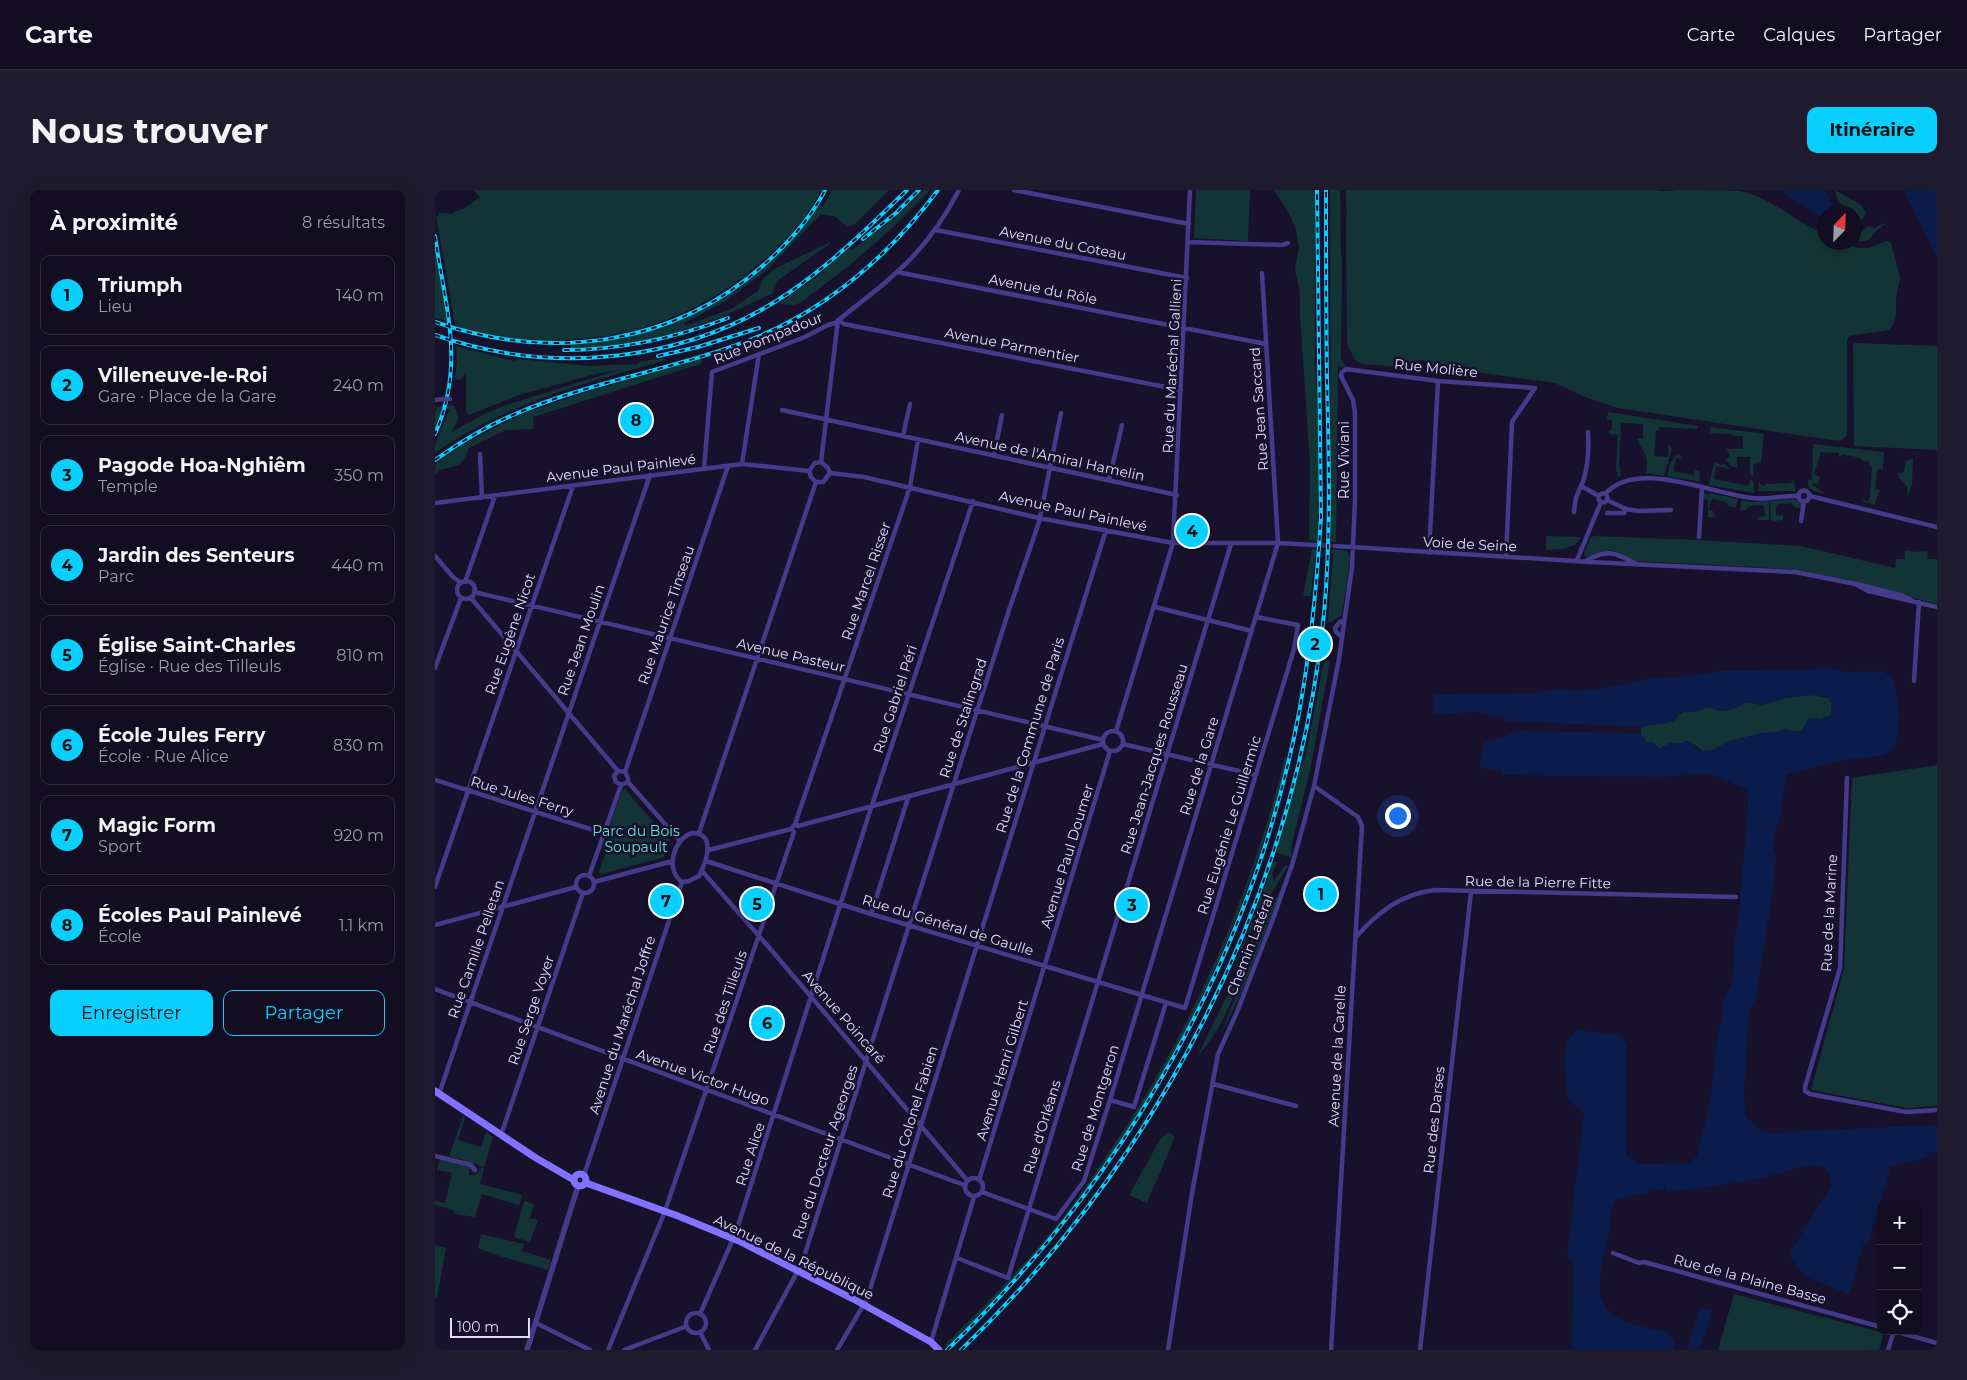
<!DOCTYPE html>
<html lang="fr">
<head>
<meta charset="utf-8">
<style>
  body { margin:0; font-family:Montserrat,sans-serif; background:#1f1b2e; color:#f1f3f6 }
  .controls { position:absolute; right:15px; bottom:15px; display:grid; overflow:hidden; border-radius:10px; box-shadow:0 5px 20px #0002 }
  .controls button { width:45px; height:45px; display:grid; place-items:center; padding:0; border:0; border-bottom:1px solid #312d3f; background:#120d21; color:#f1f3f6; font:25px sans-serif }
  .compass { position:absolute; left:1382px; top:15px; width:45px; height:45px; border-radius:50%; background:#120d21; box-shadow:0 5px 20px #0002; rotate:23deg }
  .scale { position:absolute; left:15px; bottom:12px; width:80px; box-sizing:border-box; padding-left:5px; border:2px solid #e2dbff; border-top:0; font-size:14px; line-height:18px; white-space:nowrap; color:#e2dbff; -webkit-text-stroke:4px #18112c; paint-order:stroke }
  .you { position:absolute; left:962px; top:625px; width:18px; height:18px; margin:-12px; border:4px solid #fff; border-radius:50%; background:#1a73e8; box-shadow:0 0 0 8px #1a73e833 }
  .badge { display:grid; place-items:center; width:32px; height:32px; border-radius:50%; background:#07d0ff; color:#111; font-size:16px; font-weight:700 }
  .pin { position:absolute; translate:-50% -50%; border:2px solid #fff; box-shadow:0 1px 5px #0006 }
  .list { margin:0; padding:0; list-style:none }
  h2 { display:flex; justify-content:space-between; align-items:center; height:65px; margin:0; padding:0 20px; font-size:21px }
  h2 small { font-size:16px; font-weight:400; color:#9c9ca5 }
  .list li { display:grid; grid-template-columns:32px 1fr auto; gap:15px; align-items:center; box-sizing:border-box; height:80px; margin:0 10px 10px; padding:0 10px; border:1px solid #312d3f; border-radius:10px }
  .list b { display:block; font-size:19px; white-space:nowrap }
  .list p { margin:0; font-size:16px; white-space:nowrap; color:#9c9ca5 }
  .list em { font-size:16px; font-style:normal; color:#9c9ca5 }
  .actions { display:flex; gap:10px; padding:15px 20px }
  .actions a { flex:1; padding:11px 0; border:1px solid #07d0ff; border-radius:10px; text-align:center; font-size:18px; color:#07d0ff }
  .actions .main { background:#07d0ff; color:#111 }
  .icon { flex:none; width:28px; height:28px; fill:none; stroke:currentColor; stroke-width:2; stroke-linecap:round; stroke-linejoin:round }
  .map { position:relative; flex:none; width:1502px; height:1160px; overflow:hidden; border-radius:10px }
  header { display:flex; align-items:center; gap:30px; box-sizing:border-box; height:70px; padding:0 25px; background:#120d21; border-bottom:1px solid #312d3f }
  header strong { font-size:24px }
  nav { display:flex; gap:28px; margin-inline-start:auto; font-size:18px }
  .intro { display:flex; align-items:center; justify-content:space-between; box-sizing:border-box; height:120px; padding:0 30px }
  h1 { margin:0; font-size:35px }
  .button { padding:12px 22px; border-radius:10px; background:#07d0ff; color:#111; font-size:18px; font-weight:700 }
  main { display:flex; gap:30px; padding:0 30px }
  aside { flex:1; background:#120d21; border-radius:10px; box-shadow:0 5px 20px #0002 }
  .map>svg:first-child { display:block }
  .green { fill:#133436 }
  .water { fill:#0a1c4b }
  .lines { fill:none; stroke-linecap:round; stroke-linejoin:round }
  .minor-tunnel { stroke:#362f4c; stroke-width:4.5; stroke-dasharray:4.5 2; stroke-linecap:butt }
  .minor { stroke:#453b8b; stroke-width:4.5 }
  .tertiary { stroke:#453b8b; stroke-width:5.5 }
  .secondary { stroke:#8272ff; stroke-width:7 }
  .rail-casing { stroke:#07d0ff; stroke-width:4 }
  .rail { stroke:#18112c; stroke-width:2; stroke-dasharray:5.5; stroke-linecap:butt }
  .minor-bridge { stroke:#453b8b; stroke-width:4.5 }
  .labels { text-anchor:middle; stroke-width:5; stroke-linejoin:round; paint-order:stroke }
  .street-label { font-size:14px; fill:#e2dbff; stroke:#18112c }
  .park-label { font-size:14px; fill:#63e3ce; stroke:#18112c }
</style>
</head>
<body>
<header>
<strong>Carte</strong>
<nav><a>Carte</a><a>Calques</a><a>Partager</a></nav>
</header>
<div class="intro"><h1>Nous trouver</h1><a class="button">Itinéraire</a></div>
<main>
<aside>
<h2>À proximité<small>8 résultats</small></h2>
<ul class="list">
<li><span class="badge">1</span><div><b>Triumph</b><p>Lieu</p></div><em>140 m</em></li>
<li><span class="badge">2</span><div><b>Villeneuve-le-Roi</b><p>Gare · Place de la Gare</p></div><em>240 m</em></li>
<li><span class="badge">3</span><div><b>Pagode Hoa-Nghiêm</b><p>Temple</p></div><em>350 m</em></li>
<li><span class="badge">4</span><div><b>Jardin des Senteurs</b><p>Parc</p></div><em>440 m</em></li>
<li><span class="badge">5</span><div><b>Église Saint-Charles</b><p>Église · Rue des Tilleuls</p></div><em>810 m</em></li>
<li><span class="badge">6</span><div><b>École Jules Ferry</b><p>École · Rue Alice</p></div><em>830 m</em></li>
<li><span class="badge">7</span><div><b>Magic Form</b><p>Sport</p></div><em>920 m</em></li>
<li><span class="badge">8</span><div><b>Écoles Paul Painlevé</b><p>École</p></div><em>1.1 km</em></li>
</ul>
<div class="actions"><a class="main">Enregistrer</a><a>Partager</a></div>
</aside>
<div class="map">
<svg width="1502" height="1160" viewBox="0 0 1502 1160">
  <rect width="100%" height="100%" fill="#18112c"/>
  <path class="green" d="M39 0H386C373 27 351 51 329 70 260 130 180 156 90 149 70 148 35 146 20 134L1 26 4 27V23L19 24V22L30 18 45 7Z
    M397 0H454L420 34 412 37 399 26 386 24 332 80 291 111 249 133 250 136 296 119 323 101 328 89 341 78 395 52 396 53 342 91 338 103C267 138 214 155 135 158V154C239 149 326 101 384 15L388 16Z
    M489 0H495L457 38 415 75 365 113 359 115 343 114 383 86 413 56 417 60 460 28Z
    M761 0H815L813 51 759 48Z
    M839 0H880V168L884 258 882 351 874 350 875 274 865 125V102L860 79 864 58 861 39 852 20Z
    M895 0H905L906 66 907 67 906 169 911 177 903 176 901 352H896Z
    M911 0H1220C1228 2 1235 1 1243 0 1257 0 1290 0 1304 1 1337 7 1359 32 1389 43L1390 52 1409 53 1424 58H1433L1451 51 1456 53 1465 88 1461 109V123L1458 135 1454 140 1414 146 1412 151V245L1408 249 1403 251 1183 218 1155 209 1120 193 1002 177 987 170H983L976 178 928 174 921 171 912 155 911 28C913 18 910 10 911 0Z
    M1400 0 1426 15 1431 23 1427 30H1423V24L1403 12Z
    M1449 33 1450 34 1441 41 1435 49 1426 52 1420 49V39L1426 42 1433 36 1439 38Z
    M0 60 12 131 0 128Z
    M1418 153 1502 156V260L1419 256Z
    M21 156 78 171 83 169 154 176 204 174V172L229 168 231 170C152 193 68 214 0 263V254L15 219H9L0 240V222L3 217 18 215 24 227 17 242 45 226 71 215 183 180 160 184 84 205 34 225 31 222V182L25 190 20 189 22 171Z
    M264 169 268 170 265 174 98 227 99 239 71 240 62 244 34 258 30 268 24 275 5 280 0 285V274L25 256 87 224 145 204Z
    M1173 222 1263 236 1262 239 1224 237V241H1221L1219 266 1232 267 1234 262 1233 255 1237 258 1229 286 1211 283C1214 264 1209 264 1202 249L1208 248V234L1186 233 1184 274 1186 285 1183 288 1181 279 1183 245 1174 244V241L1177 240V230H1172Z
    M1275 237 1329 244 1326 273 1318 274 1319 286 1315 285V267H1302V278L1296 276 1292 271H1290L1295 265 1291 259H1308V246H1297V244L1275 243Z
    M1378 254 1449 262 1448 279H1442L1440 299 1445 300 1439 315 1434 312H1428V310L1433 311 1435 307 1437 277 1435 276 1433 271 1426 270V268L1407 264 1406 267 1404 266V263L1386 262 1379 284 1385 287 1383 295 1379 293 1377 295 1388 302V303C1378 301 1372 300 1373 290H1377Z
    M1243 265 1246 266 1247 269 1241 268 1238 281 1259 285 1260 280 1265 282 1264 293 1263 291 1232 286 1236 272 1240 266Z
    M1478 268 1477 294 1473 307 1472 296 1463 287V283L1469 282 1471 271Z
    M1281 272 1286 275 1290 274 1295 279 1281 276 1279 289 1314 296 1315 290H1317L1319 293V303L1274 295 1278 277Z
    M1359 290 1360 301H1323L1324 292 1326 295 1330 296 1331 294 1356 293 1357 291Z
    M1268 302 1273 305 1274 303 1303 309 1301 317 1293 316 1291 312 1278 309 1276 311 1274 320 1278 321 1280 327H1273V310L1268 309Z
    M1360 309 1367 314 1366 318 1359 317 1356 313 1343 314 1341 317V326L1348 325V330L1338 331 1336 329 1335 311Z
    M1307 310 1315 312 1334 311V330H1323V327L1330 326 1329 317 1327 315 1314 316 1311 320H1305Z
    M744 337 771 338V348H747L743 344Z
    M1111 346 1146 347C1140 360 1124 359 1112 360H1111Z
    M1159 346 1261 350 1366 356 1460 378 1461 369H1470V360L1481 362 1493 361 1492 369H1502V414L1413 390 1355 379 1202 371 1175 360 1151 367 1149 364 1155 348Z
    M877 359H881L882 366H880L876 406H868Z
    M897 359 912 361 915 369 907 425 897 432H893L898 364 896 363Z
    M889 470 895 471 876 576 856 658 857 668 841 662 859 597 871 564Z
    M1377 505 1393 508 1397 513 1396 525 1385 529 1377 528 1372 531 1369 539 1362 542 1347 541 1323 544 1295 551 1277 560 1268 561 1254 551 1244 554 1235 553 1224 559 1220 555 1211 553 1206 543V537C1217 534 1227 534 1239 531 1249 514 1257 527 1271 517L1287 521 1299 519 1311 512 1327 515 1344 509Z
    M850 568H853C806 745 731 908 614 1050 582 1088 548 1123 512 1157L511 1154C546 1119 582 1083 614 1045 637 1018 657 988 676 959 757 840 815 707 850 568Z
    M1502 575V916L1471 918 1376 900 1409 779 1417 588Z
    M190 599 234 650 229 667 167 684 163 683 176 650 171 646 187 601Z
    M838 671 842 672 837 684 839 691 850 675 853 676 824 724 799 777 825 711Z
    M850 690 808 799 785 847 829 732Z
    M826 730C810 772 795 833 763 865L787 816 819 742Z
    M28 926 30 928 23 950 46 957 51 942 58 947 49 977 14 966Z
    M733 942 737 944 739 947 737 954 712 1013 694 1005 726 948Z
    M5 969 35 977 34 985 42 984 46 978H49L45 994 87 1005 84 1015 47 1004 40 1027 20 1024 18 1020 0 1015V1011L10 1013 17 983 2 980Z
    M89 1011 99 1014 95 1028 103 1030 95 1052 79 1047Z
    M46 1044 89 1054 87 1061 116 1070 113 1080 58 1064 43 1058Z
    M0 1055 11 1058 2 1108 0 1107Z
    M1299 1104 1449 1143 1444 1160H1283Z"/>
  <path class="water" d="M1345 0H1390C1395 12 1400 17 1411 22H1390L1389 29Z
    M1469 0H1502V67Z
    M1391 477 1411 482 1448 481 1459 489 1464 525 1461 556 1450 565 1401 571 1351 585 1345 629 1340 640 1338 659 1341 666 1339 693 1321 807 1314 821 1309 899 1310 925 1323 939 1339 944 1364 941 1502 935V962H1496L1491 968 1453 977 1455 978 1434 1052H1430L1414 1104 1371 1087 1355 1067 1357 1059 1396 996C1398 987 1393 978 1383 976 1371 973 1357 980 1346 983 1309 994 1269 997 1232 1002L1230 998 1181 1010C1173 1018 1176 1035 1173 1046 1169 1060 1163 1090 1165 1104 1166 1111 1173 1122 1179 1126 1192 1135 1219 1139 1234 1143L1239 1152V1160H1137L1138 1073 1132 1066 1149 923 1133 910C1132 890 1122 854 1142 840L1185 845 1191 854V966L1206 974 1254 973 1262 966 1276 906 1281 859 1289 809 1297 793 1301 737 1304 723 1313 616 1312 600 1282 586 1262 584 1231 587 1067 585V580L1046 578 1045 573 1049 553 1084 541 1206 543 1211 552H1219L1224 559 1235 553 1244 554C1246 553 1249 551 1251 551 1255 551 1258 555 1261 558 1271 565 1283 559 1291 552 1305 550 1319 544 1334 542 1339 541 1344 542 1349 539 1365 542 1366 545 1374 528L1385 529 1396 525 1397 513 1392 507 1377 505 1355 507 1327 515 1311 512 1299 519 1287 521 1271 517 1260 522 1247 521 1244 523 1239 531C1227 534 1217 534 1206 537L1070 531 1069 528 1043 522 998 524V505L1096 503 1124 499 1145 501 1174 497 1218 488 1256 486 1284 481 1374 480Z
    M1265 1117 1277 1120 1265 1160H1254L1253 1156Z"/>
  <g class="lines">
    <path class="minor-tunnel" d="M880 355 900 356"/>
    <path class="minor" d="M579 0 754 34
      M501 40 752 88
      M753 52 847 55 853 53
      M462 82 831 154
      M403 130 409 134 746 200
      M0 210 8 209
      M347 220 742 305
      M468 246 475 214
      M45 264 47 308
      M559 265 567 225
      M386 272 403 130
      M386 272 393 278 395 283
      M307 274 324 164
      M269 279 277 182 370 147 393 135 400 133C420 116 442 101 462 82 488 59 508 31 524 0
      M374 281 376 287 381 292H388L395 283
      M374 281 380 273 386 272
      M395 283 429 287 604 328 738 353H843L880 355
      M674 290 687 235
      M1146 296 1164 306
      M1363.5 306a5.5 5.5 0 1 1 11 0a5.5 5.5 0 1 1-11 0Z
      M1163.5 308a4.5 4.5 0 1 1 9 0a4.5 4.5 0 1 1-9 0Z
      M1170 304C1201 268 1277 304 1317 308 1333 310 1348 305 1364 306
      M1375 306 1502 337
      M1172 310 1191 319 1203 321 1236 320
      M0 313 307 274 374 281
      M1139 322C1140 310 1141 307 1146 296 1153 282 1154 258 1153 242
      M1172 323H1189L1191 319
      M1366 331 1369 311
      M1264 347 1267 298
      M900 356 1155 372 1360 382 1426 395 1468 406 1477 410
      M994 363 1003 191
      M0 366 18 387 26 393
      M1142 370 1166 312
      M1151 371C1173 358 1181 363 1202 374
      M22 400a9 9 0 1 1 18 0a9 9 0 1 1-18 0Z
      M30 392 60 306
      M1422 395 1433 401 1502 417
      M39 402 668 550
      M36 408 183 581
      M720 417 817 441
      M907 447 901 442 900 438 905 432 909 431
      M0 478 26 408
      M1479 491 1484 412
      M668 551a10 10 0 1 1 20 0a10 10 0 1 1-20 0Z
      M681 541 738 353 755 0
      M688 554 821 585
      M183 581 179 586 181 592 186 595 193 592
      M183 581 190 582 193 588V592
      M190 582 293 276
      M1412 588 1405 778 1370 897V901L1375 904 1471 922 1502 920
      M0 590 168 643
      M193 592 245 651
      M879 596 923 627 927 636 896 1160
      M360 634 475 297 483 250
      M363 636 668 554
      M257 643C282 643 271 672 264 686L254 691 247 692C230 680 238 649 257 643Z
      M264 643 381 292
      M274 660 356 639 360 634 362 635
      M271 671 436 724 750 818 859 459 863 435 821 427
      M267 681 332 755 532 990
      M141 694a9 9 0 1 1 18 0a9 9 0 1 1-18 0Z
      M154 686 186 595
      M159 692 238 671
      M0 697 138 296
      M436 724 473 608
      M0 735 141 697
      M921 747C943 722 966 704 1000 700L1301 707
      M0 799 529 995
      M778 894 861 916
      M4 904 215 285
      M675 910 699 917 731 813
      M66 945 148 703
      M0 966 36 975 40 980
      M149 985 247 692
      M530 997a9 9 0 1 1 18 0a9 9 0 1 1-18 0Z
      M544 990 675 561
      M547 1002 621 1029 649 991 675 910 843 353 827 83
      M1178 1063 1204 1073 1209 1072 1446 1137
      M522 1068 573 1088 796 354
      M251 1133a10 10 0 1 1 20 0a10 10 0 1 1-20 0Z
      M265 1124 301 1042 436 618 538 311
      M101 1133 155 1160
      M1459 1141 1502 1153
      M265 1142 274 1160
      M496 1152 539 1007
      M173 1160 230 1021 359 642
      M189 1160 252 1136
      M320 1160 367 1073 574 420 604 332 626 223
      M402 1160 432 1109 671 340
      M733 1160 757 1003 783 864 802 822 838 729 858 672 879 596 904 469 917 377 920 310V223L918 210 906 186 907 182 911 179 1003 191 1100 198 1077 232 1071 367
      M985 1160 1036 702
      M1453 1160 1459 1141"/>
    <path class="tertiary" d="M92 1160 143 996"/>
    <path class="secondary" d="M0 901 101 968 139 990
      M139 990a6 6 0 1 1 12 0a6 6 0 1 1-12 0Z
      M151 993 243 1026 304 1051 422 1111 496 1152 504 1160"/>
    <g class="rail-casing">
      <path id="rail" d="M0 46C10 117 31 174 0 244
        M428 49 461 23 484 0
        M0 132C115 172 239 156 331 73 354 52 376 28 390 0
        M0 145C117 186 252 173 355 102 396 74 436 35 472 0
        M129 160C187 160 240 148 293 128
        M223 166 263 157 324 138
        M0 270C24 253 50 237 78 225 158 190 246 179 327 145 398 114 457 62 503 0
        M512 1160C691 989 817 767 864 523 876 458 882 393 886 327L882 0
        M526 1160C726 967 861 702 889 424 896 346 894 268 892 190 891 127 891 63 891 0"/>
    </g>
    <use href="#rail" class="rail"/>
    <path class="minor-bridge" d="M8 209H15"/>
  </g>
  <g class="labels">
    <g class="street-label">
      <text transform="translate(628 53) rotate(11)" y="5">Avenue du Coteau</text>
      <text transform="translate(608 99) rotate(11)" y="5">Avenue du Rôle</text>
      <text transform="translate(333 148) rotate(-22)" y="5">Rue Pompadour</text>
      <text transform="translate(577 155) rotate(11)" y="5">Avenue Parmentier</text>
      <text transform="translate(737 176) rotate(-87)" y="5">Rue du Maréchal Gallieni</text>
      <text transform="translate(1001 178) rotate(6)" y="5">Rue Molière</text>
      <text transform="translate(824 219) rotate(-94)" y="5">Rue Jean Saccard</text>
      <text transform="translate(615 266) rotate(12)" y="5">Avenue de l'Amiral Hamelin</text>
      <text transform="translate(909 270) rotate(-90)" y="5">Rue Viviani</text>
      <text transform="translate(186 278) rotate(-7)" y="5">Avenue Paul Painlevé</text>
      <text transform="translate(638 321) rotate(12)" y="5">Avenue Paul Painlevé</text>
      <text transform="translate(1035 354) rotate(3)" y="5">Voie de Seine</text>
      <text transform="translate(431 391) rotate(-71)" y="5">Rue Marcel Risser</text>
      <text transform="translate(231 425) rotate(-71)" y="5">Rue Maurice Tinseau</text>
      <text transform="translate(75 444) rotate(-71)" y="5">Rue Eugène Nicot</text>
      <text transform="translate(146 450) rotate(-71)" y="5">Rue Jean Moulin</text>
      <text transform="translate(356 465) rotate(13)" y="5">Avenue Pasteur</text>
      <text transform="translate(460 509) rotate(-72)" y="5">Rue Gabriel Péri</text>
      <text transform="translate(528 528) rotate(-72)" y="5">Rue de Stalingrad</text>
      <text transform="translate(595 545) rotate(-73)" y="5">Rue de la Commune de Paris</text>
      <text transform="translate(719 569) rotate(-73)" y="5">Rue Jean-Jacques Rousseau</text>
      <text transform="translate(764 576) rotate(-73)" y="5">Rue de la Gare</text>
      <text transform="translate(87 606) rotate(17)" y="5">Rue Jules Ferry</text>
      <text transform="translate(794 635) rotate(-73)" y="5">Rue Eugénie Le Guillermic</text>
      <text transform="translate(632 666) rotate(-73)" y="5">Avenue Paul Doumer</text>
      <text transform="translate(1103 692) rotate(1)" y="5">Rue de la Pierre Fitte</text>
      <text transform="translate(1394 723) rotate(-87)" y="5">Rue de la Marine</text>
      <text transform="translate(513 735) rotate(17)" y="5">Rue du Général de Gaulle</text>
      <text transform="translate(815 755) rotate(-69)" y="5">Chemin Latéral</text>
      <text transform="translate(41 759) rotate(-71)" y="5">Rue Camille Pelletan</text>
      <text transform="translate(290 812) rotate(-71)" y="5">Rue des Tilleuls</text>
      <text transform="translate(96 820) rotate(-71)" y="5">Rue Serge Voyer</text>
      <text transform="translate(409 827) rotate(49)" y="5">Avenue Poincaré</text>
      <text transform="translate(187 835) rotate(-72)" y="5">Avenue du Maréchal Joffre</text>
      <text transform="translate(902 866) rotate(-87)" y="5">Avenue de la Carelle</text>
      <text transform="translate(567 880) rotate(-73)" y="5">Avenue Henri Gilbert</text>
      <text transform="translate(268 887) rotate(20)" y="5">Avenue Victor Hugo</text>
      <text transform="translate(660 918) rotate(-73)" y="5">Rue de Montgeron</text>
      <text transform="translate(999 930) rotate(-84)" y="5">Rue des Darses</text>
      <text transform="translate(475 932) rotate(-73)" y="5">Rue du Colonel Fabien</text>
      <text transform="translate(607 937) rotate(-73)" y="5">Rue d'Orléans</text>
      <text transform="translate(390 962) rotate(-72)" y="5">Rue du Docteur Ageorges</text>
      <text transform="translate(315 964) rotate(-72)" y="5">Rue Alice</text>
      <text transform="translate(359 1067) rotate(26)" y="5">Avenue de la République</text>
      <text transform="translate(1315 1089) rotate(15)" y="5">Rue de la Plaine Basse</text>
    </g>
    <g class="park-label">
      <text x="201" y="646">Parc du Bois<tspan x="201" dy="16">Soupault</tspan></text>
    </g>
  </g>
</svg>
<div class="controls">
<button>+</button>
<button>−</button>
<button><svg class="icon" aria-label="locate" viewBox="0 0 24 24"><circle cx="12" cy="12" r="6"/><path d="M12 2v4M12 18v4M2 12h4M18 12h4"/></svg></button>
</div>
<svg class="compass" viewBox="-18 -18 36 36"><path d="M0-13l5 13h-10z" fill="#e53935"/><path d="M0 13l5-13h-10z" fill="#9c9ca5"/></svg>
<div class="scale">100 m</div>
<div class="you"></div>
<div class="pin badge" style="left:886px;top:704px">1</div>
<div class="pin badge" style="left:880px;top:454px">2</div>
<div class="pin badge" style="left:697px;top:715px">3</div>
<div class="pin badge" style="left:757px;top:341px">4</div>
<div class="pin badge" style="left:322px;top:714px">5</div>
<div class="pin badge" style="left:332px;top:833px">6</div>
<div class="pin badge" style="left:231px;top:711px">7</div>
<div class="pin badge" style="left:201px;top:230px">8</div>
</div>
</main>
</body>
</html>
